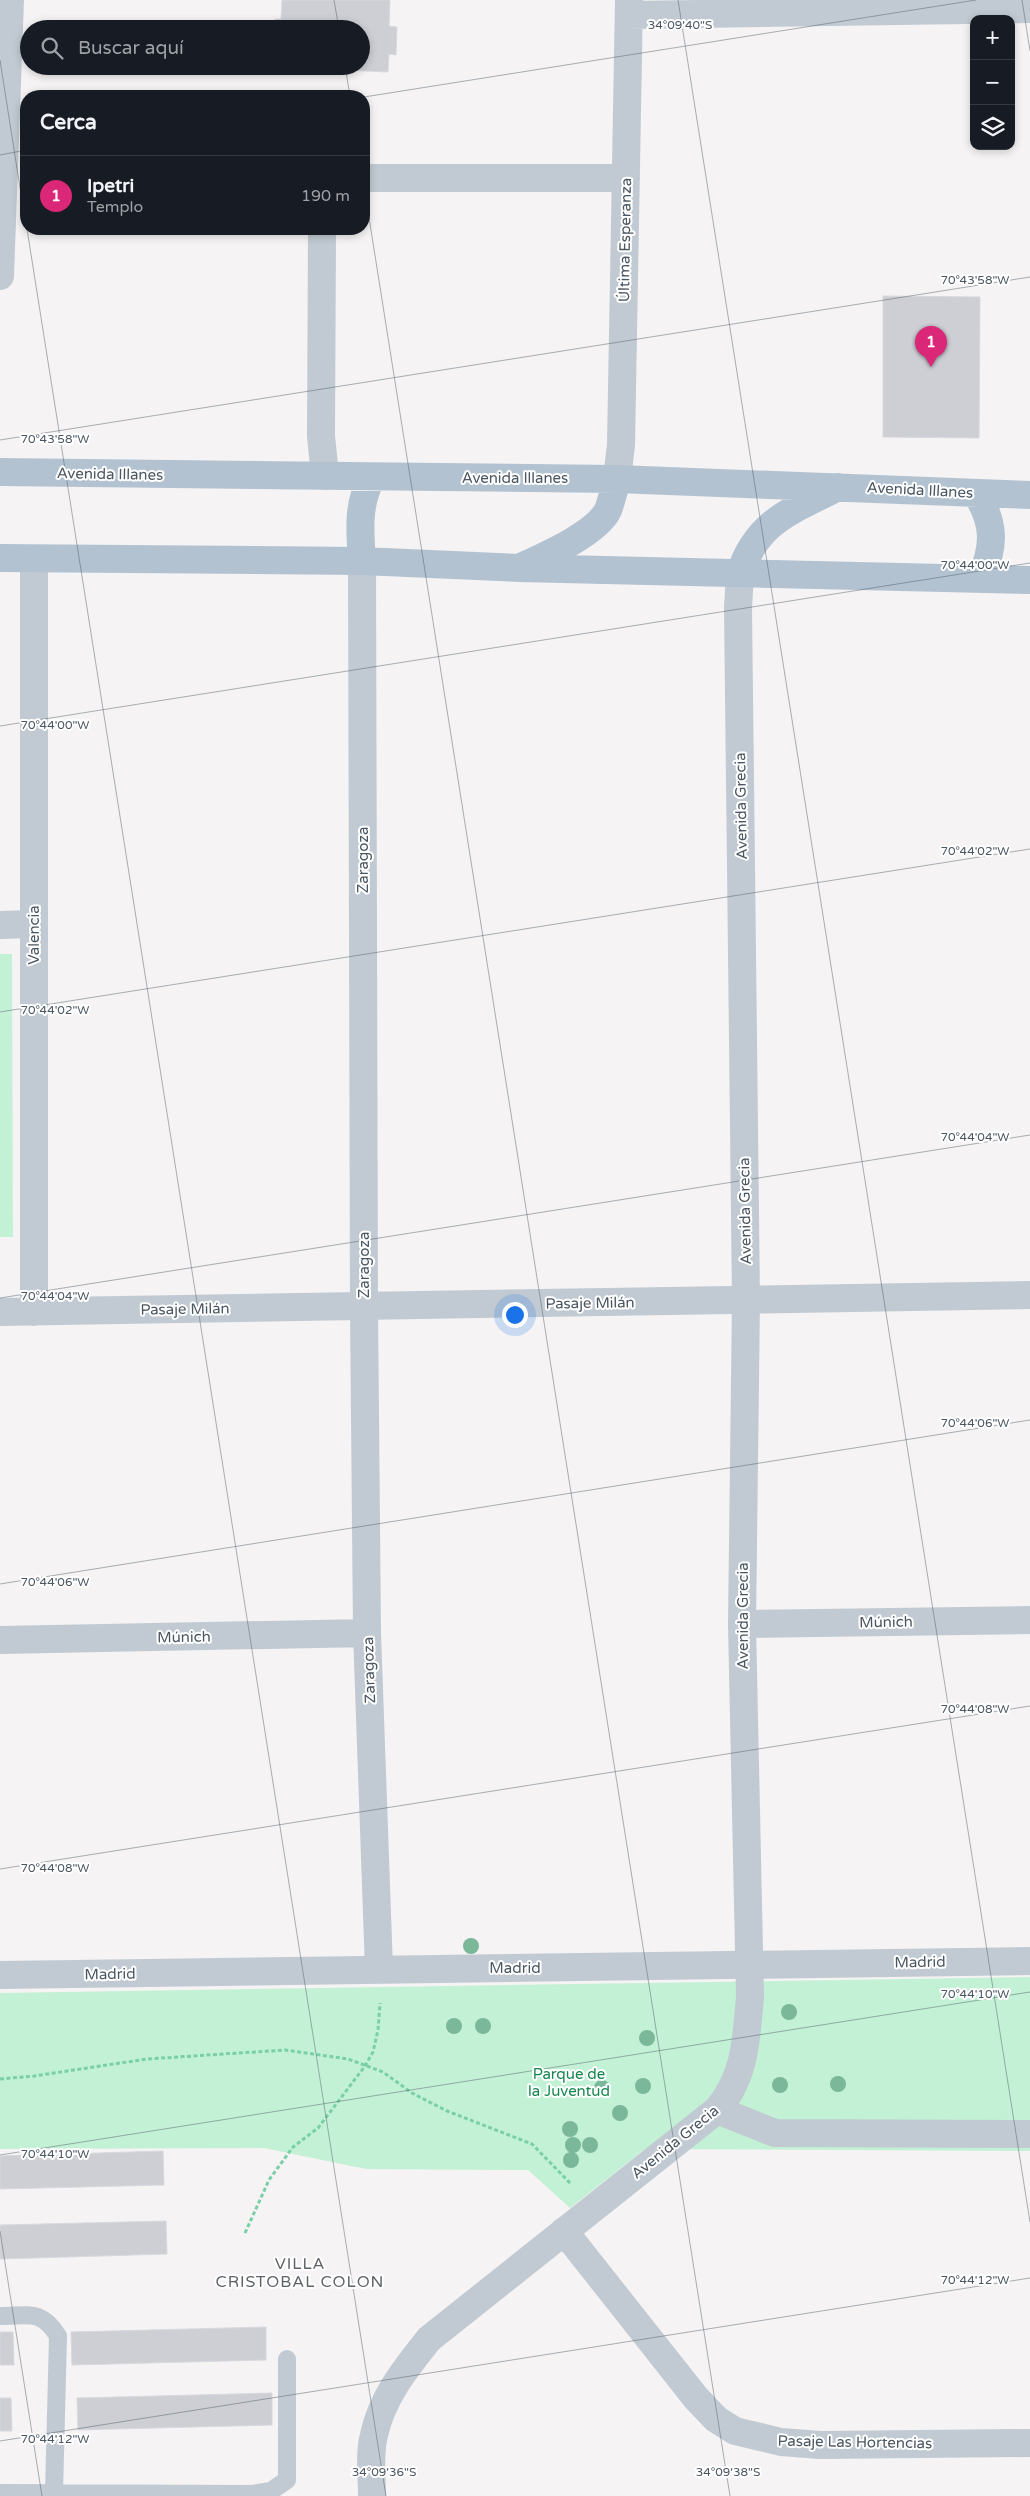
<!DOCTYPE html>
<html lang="es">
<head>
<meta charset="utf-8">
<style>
  body { margin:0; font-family:"Varela Round",sans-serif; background:#242831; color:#f1f3f6 }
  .controls { position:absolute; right:15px; top:15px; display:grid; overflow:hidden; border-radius:10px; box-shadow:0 2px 8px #0003 }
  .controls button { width:45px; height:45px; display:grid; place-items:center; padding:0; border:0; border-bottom:1px solid #363941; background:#171b24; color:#f1f3f6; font:25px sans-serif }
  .you { position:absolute; left:514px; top:1314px; width:18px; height:18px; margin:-12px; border:4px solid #fff; border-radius:50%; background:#1a73e8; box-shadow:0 0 0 8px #1a73e833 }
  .badge { display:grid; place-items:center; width:32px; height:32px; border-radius:50%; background:#db2777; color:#fff; font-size:16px; font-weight:700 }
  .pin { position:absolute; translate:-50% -41px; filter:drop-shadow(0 1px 2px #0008) }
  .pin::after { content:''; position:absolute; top:26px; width:18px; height:15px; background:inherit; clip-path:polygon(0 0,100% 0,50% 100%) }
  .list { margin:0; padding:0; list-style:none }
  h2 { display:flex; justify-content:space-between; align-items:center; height:65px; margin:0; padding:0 20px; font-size:21px }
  h2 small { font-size:16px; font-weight:400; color:#9ea1a6 }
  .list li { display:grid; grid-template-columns:32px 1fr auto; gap:15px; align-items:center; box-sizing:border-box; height:80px; padding:0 20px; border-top:1px solid #363941 }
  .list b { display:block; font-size:19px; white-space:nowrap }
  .list p { margin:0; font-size:16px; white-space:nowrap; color:#9ea1a6 }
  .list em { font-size:16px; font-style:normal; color:#9ea1a6 }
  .icon { flex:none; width:28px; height:28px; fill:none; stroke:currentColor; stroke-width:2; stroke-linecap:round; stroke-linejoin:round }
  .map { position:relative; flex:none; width:1030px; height:2496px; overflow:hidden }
  .search { position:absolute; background:#171b24; box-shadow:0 2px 8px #0003; left:20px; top:20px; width:350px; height:55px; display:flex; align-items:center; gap:12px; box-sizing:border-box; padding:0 18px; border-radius:28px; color:#9ea1a6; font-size:19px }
  .panel { position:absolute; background:#171b24; box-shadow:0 2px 8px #0003; left:20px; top:90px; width:350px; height:145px; border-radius:20px }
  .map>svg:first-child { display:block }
  .green { fill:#c3f1d5 }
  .building { fill:#cdcfd5; stroke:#d7d9de }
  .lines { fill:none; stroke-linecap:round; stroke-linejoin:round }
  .path { stroke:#7ad0a6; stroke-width:3; stroke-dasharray:4 2.5; stroke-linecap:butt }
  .service { stroke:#c1cad2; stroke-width:18 }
  .minor { stroke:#c1cad2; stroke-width:28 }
  .tertiary { stroke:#c1cad2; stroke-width:28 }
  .primary { stroke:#b3c2d1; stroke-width:28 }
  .tree { fill:#7bb799 }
  .ticks { fill:none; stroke:#4a5661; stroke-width:1; stroke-opacity:0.45 }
  .labels { text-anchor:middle; stroke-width:4; stroke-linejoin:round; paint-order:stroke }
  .street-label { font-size:15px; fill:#4a5661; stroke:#fff }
  .park-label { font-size:15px; fill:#17864f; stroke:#fff }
  .neighbourhood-label { font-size:16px; letter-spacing:1px; fill:#5f6368; stroke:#fff }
  .ticks-label { font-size:12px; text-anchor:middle; fill:#4a5661; stroke:#fff; stroke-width:4; stroke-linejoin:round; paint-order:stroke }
</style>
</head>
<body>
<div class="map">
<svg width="1030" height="2496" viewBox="0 0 1030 2496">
  <rect width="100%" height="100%" fill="#f5f3f3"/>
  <path class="green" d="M0 954H12L13 1237H0Z
    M1030 1977V2151L645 2149 570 2208 528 2170 366 2169 264 2148 0 2149V1993Z"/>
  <path class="building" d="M282 0H390L389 26 397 27 396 55 389 54 388 72 280 67 361 66V29H275V19H281Z
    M883 296 980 297 979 438 883 437Z
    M163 2151 164 2185 0 2189V2156Z
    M166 2221 167 2254 0 2259V2225Z
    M266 2327V2360L72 2365 71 2332Z
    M0 2332H13L14 2365H0Z
    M272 2393V2425L78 2430 77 2398Z
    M0 2398H11L12 2431H0Z"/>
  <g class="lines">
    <path class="path" d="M0 2079 34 2076 147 2059 285 2050 348 2059 383 2072 412 2093 447 2111 532 2144 571 2184
      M245 2233 269 2180 293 2147 318 2128 365 2066 373 2052 378 2030 380 2003"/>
    <path class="service" d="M0 2316C29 2316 41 2309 58 2336L54 2493
      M0 2493 252 2494 271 2491 287 2480V2359"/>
    <path class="minor" d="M629 15 1030 9
      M364 178H626
      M322 229 321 436 325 476
      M0 276 10 0
      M617 479 621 445 629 0
      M362 561 364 1307 367 1633 379 1969
      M0 925 33 924
      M0 1312 1030 1295
      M34 1312V559
      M742 1624 1030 1620
      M0 1640 367 1633
      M0 1975 1030 1961
      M717 2110 775 2133 1030 2134
      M564 2231 696 2398 716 2419 735 2431 781 2442 820 2445 1030 2443"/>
    <path class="tertiary" d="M372 2496C372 2477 369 2453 374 2435 382 2397 406 2368 429 2339L717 2110C746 2076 746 2039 750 1997L742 1624 746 1300 738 608 740 573"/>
    <path class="primary" d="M0 472 617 479 1030 495
      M976 493C995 523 995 546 981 578
      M0 558 362 561 520 568 1030 580
      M362 561C360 531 357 505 372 477
      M523 566C547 555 597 533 608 510 612 500 614 489 617 479
      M740 573C758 520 792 511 838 487"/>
  </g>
  <g class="tree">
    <circle cx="471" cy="1946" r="8"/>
    <circle cx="789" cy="2012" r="8"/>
    <circle cx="454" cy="2026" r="8"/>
    <circle cx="483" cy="2026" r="8"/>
    <circle cx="647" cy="2038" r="8"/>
    <circle cx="838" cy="2084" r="8"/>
    <circle cx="780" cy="2085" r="8"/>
    <circle cx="643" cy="2086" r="8"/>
    <circle cx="602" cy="2088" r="8"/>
    <circle cx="620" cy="2113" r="8"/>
    <circle cx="570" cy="2129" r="8"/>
    <circle cx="573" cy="2145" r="8"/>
    <circle cx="590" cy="2145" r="8"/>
    <circle cx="571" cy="2160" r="8"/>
  </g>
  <path class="ticks" d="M334 0 339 29M678 0 1030 2222M1022 0 1030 51M0 60 26 226M345 66 350 96M364 97 976 0M0 155 26 150M364 186 730 2496M27 229 386 2496M0 440 1030 277M0 726 1030 563M0 1012 1030 849M0 1298 1030 1135M0 1584 1030 1420M0 1869 1030 1706M0 2155 1030 1992M0 2231 42 2496M0 2441 1030 2278"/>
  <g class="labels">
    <g class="street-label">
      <text transform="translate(625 240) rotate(-89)" y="5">Última Esperanza</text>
      <text transform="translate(110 474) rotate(1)" y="5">Avenida Illanes</text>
      <text x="515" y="483">Avenida Illanes</text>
      <text transform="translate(920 490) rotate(3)" y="5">Avenida Illanes</text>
      <text transform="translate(741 806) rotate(-91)" y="5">Avenida Grecia</text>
      <text transform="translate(363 860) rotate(-90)" y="5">Zaragoza</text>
      <text transform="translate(34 935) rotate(-90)" y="5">Valencia</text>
      <text transform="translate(745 1211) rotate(-91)" y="5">Avenida Grecia</text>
      <text transform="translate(364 1265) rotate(-90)" y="5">Zaragoza</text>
      <text transform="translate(590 1303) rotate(-1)" y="5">Pasaje Milán</text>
      <text transform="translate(185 1309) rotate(-1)" y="5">Pasaje Milán</text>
      <text transform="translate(743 1616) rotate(-90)" y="5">Avenida Grecia</text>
      <text transform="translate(886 1622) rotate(-1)" y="5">Múnich</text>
      <text transform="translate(184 1637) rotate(-1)" y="5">Múnich</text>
      <text transform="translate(369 1670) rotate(-92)" y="5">Zaragoza</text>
      <text transform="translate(920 1962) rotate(-1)" y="5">Madrid</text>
      <text x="515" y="1973">Madrid</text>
      <text transform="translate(110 1974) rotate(-1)" y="5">Madrid</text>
      <text transform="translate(675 2142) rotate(-39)" y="5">Avenida Grecia</text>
      <text transform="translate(855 2442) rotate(1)" y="5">Pasaje Las Hortencias</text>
    </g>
    <g class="park-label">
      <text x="569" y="2079">Parque de<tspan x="569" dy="17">la Juventud</tspan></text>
    </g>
    <g class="neighbourhood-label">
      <text x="300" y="2269">VILLA<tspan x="300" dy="18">CRISTOBAL COLON</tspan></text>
    </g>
  </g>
  <g class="ticks-label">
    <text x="680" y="29">34°09'40"S</text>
    <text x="975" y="284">70°43'58"W</text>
    <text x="55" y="443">70°43'58"W</text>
    <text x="975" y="569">70°44'00"W</text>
    <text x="55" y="729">70°44'00"W</text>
    <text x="975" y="855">70°44'02"W</text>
    <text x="55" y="1014">70°44'02"W</text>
    <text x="975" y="1141">70°44'04"W</text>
    <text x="55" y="1300">70°44'04"W</text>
    <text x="975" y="1427">70°44'06"W</text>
    <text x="55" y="1586">70°44'06"W</text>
    <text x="975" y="1713">70°44'08"W</text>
    <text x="55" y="1872">70°44'08"W</text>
    <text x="975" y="1998">70°44'10"W</text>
    <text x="55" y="2158">70°44'10"W</text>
    <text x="975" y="2284">70°44'12"W</text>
    <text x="55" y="2443">70°44'12"W</text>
    <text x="384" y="2476">34°09'36"S</text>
    <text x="728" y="2476">34°09'38"S</text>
  </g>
</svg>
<div class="controls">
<button>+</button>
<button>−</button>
<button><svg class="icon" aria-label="layers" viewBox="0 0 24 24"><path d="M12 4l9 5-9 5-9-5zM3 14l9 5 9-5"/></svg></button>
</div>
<div class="you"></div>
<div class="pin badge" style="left:931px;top:367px">1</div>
<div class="search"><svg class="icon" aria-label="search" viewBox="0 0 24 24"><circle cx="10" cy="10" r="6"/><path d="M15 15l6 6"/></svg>Buscar aquí</div>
<section class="panel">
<h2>Cerca<small></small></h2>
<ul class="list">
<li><span class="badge">1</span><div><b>Ipetri</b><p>Templo</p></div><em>190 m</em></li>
</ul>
</section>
</div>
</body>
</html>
